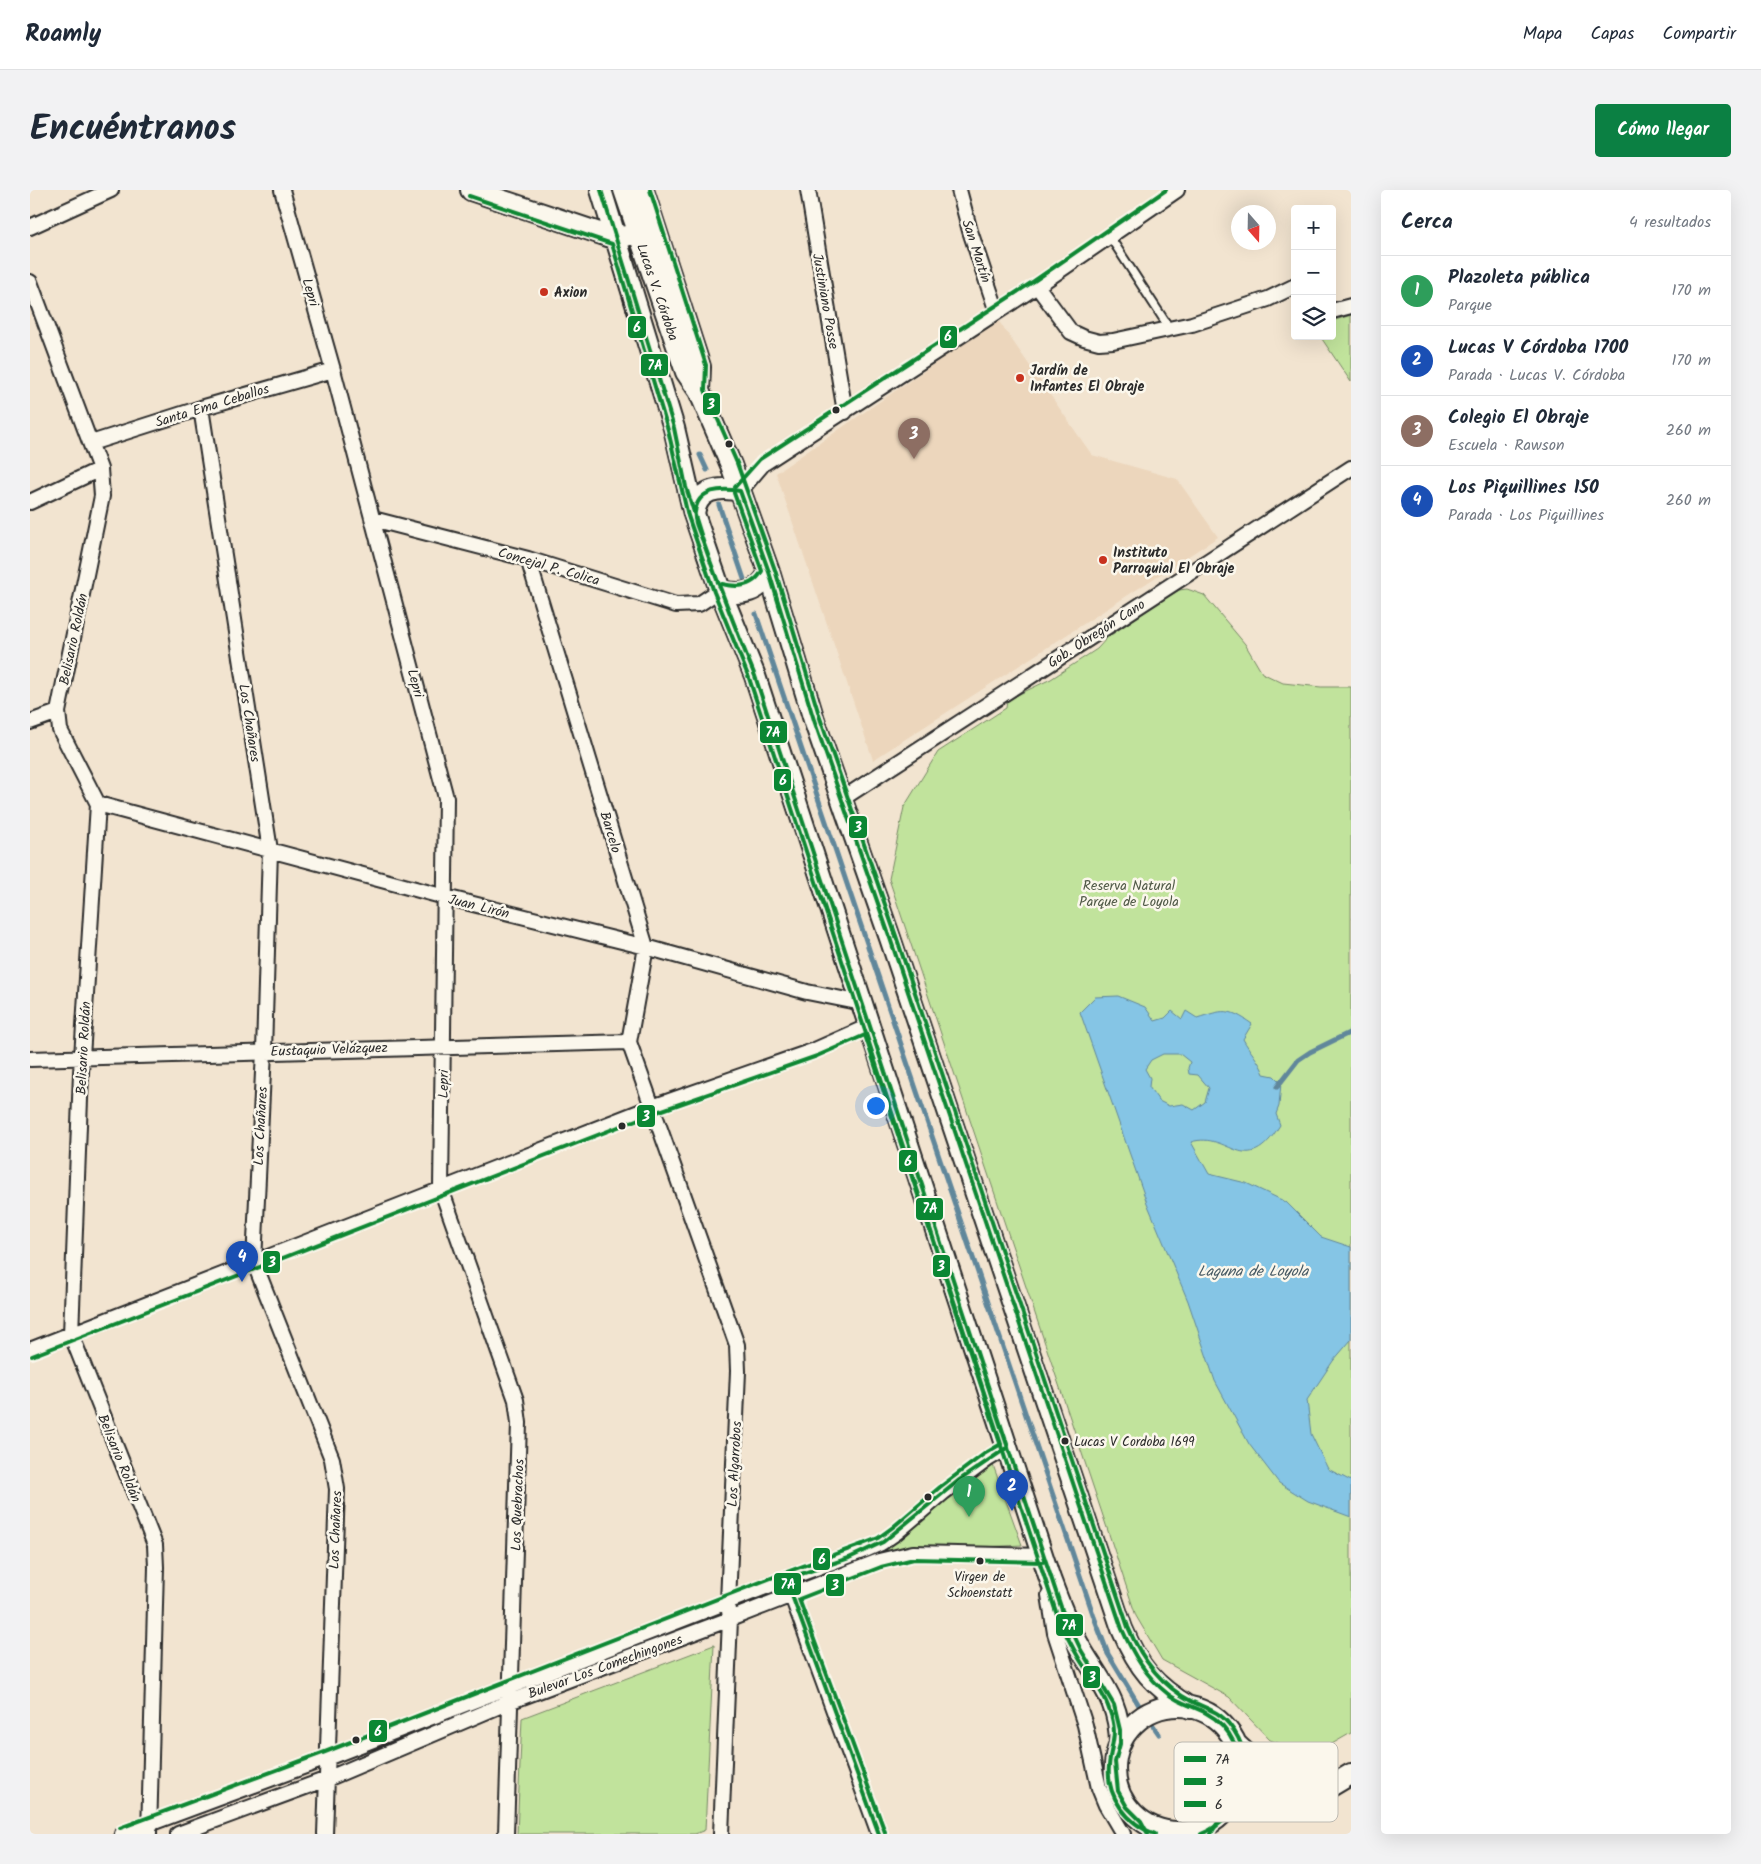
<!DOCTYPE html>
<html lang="es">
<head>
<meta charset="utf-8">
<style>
  body { margin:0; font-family:Kalam,sans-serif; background:#f2f2f3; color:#1f2937 }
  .controls { position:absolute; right:15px; top:15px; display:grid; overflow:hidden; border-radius:5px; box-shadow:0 5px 20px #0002 }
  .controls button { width:45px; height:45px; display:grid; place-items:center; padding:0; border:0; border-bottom:1px solid #e0e1e3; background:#fff; color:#1f2937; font:25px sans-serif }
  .compass { position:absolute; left:1201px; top:15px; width:45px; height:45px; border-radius:50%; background:#fff; box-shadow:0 5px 20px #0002; rotate:160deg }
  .you { position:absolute; left:845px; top:915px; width:18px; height:18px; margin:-12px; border:4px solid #fff; border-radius:50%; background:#1a73e8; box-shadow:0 0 0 8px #1a73e833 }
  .badge { display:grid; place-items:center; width:32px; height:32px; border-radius:50%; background:#0b8043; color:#fff; font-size:16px; font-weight:700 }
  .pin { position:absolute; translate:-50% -41px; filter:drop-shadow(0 1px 2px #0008) }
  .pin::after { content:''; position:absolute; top:26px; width:18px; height:15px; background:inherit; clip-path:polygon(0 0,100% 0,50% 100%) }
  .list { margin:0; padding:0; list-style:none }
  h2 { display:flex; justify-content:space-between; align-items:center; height:65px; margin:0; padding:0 20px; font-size:21px }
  h2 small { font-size:16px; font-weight:400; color:#747a83 }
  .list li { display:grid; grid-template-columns:32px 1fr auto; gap:15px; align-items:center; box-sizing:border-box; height:70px; padding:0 20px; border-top:1px solid #e0e1e3 }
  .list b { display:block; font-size:19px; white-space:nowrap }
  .list p { margin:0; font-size:16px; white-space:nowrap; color:#747a83 }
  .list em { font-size:16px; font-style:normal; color:#747a83 }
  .icon { flex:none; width:28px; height:28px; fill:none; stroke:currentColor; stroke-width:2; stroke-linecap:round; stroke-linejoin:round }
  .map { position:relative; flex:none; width:1321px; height:1644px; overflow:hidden; border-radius:5px }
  header { display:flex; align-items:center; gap:30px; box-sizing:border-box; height:70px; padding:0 25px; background:#fff; border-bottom:1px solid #e0e1e3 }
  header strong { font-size:24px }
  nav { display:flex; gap:28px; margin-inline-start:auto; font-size:18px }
  .intro { display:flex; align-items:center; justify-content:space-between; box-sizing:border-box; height:120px; padding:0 30px }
  h1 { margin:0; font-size:35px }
  .button { padding:12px 22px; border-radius:5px; background:#0b8043; color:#fff; font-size:18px; font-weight:700 }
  main { display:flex; gap:30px; padding:0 30px }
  aside { flex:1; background:#fff; border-radius:5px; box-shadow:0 5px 20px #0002 }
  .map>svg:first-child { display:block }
  .built { fill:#ecd6bc }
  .green { fill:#c1e39c; stroke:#768764 }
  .water { fill:#85c5e5; stroke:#61879b; fill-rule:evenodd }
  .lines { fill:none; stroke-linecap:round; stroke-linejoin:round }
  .stream { stroke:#61879b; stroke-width:5 }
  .lane-casing { stroke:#2b2b2b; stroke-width:11 }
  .street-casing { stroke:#2b2b2b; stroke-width:18 }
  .secondary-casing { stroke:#2b2b2b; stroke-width:24 }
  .lane { stroke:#fbf7ec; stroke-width:7 }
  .street { stroke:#fbf7ec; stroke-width:14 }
  .secondary { stroke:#fbf7ec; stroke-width:20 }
  .bus-1-casing { stroke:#fbf7ec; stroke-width:8 }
  .bus-2-casing { stroke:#fbf7ec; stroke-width:8 }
  .bus-3-casing { stroke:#fbf7ec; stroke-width:8 }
  .bus-1 { stroke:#0b8733; stroke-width:4 }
  .bus-2 { stroke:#0b8733; stroke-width:4 }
  .bus-3 { stroke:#0b8733; stroke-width:4 }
  .poi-dot { fill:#c8321e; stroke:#fbf7ec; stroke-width:2 }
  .bus-dot { fill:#2b2b2b; stroke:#fbf7ec; stroke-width:2 }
  .labels { text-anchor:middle; stroke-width:5; stroke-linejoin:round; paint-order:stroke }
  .bus-label { font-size:13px; fill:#2b2b2b; stroke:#fbf7ec; text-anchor:start }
  .street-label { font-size:14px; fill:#2b2b2b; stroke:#fbf7ec }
  .poi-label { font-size:14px; font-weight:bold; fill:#2b2b2b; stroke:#fbf7ec; text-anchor:start }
  .park-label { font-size:14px; fill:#505947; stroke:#fbf7ec }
  .water-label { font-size:15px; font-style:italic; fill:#465963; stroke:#fbf7ec }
  .key { fill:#fbf7ec; stroke:#bdbab2; stroke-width:1 }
  .key-label { font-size:14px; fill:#2b2b2b }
  .line-badge { stroke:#fbf7ec; stroke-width:2 }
  .badge-label { font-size:14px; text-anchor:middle; font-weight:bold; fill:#fff }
</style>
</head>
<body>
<header>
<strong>Roamly</strong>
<nav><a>Mapa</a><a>Capas</a><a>Compartir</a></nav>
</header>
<div class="intro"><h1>Encuéntranos</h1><a class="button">Cómo llegar</a></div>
<main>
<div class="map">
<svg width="1321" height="1644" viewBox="0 0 1321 1644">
  <rect width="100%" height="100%" fill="#f2e4d0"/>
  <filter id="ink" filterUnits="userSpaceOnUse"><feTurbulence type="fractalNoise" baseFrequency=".02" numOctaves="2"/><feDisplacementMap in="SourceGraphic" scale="10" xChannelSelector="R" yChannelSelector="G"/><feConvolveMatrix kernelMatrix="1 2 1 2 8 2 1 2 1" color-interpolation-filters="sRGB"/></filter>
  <g filter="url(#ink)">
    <path class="built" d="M968 130 1062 265 1147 289 1188 347 843 570 746 283Z"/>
    <path class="green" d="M1321 125V192L1290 146H1302V131Z
      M1157 399 1174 405 1215 454 1232 483 1253 493 1291 497H1321V1543L1293 1559H1265L1240 1550 1199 1507 1132 1470 1106 1426 1074 1329 859 689 874 617 908 562 976 518 977 510 1021 489 1067 459 1078 447 1131 411 1149 400Z
      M963 1275 992 1355 936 1358 767 1396 765 1392 850 1359 875 1345 918 1309Z
      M684 1455 675 1640 665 1644H487L492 1528Z"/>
    <path class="water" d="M1088 806 1115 817 1125 831 1135 828 1142 821 1152 829 1156 821 1167 828C1193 820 1198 817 1222 834L1213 849C1220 862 1229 870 1234 884L1244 886 1251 893 1249 916 1246 924 1250 935C1215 992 1200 940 1161 952L1179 984 1216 993 1256 1012 1291 1047 1321 1057V1150L1303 1171 1277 1210 1281 1244 1298 1279 1321 1291V1327L1278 1311 1249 1293 1219 1254 1185 1191 1158 1111 1117 1013 1050 822 1065 807ZM1133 864H1150L1160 872 1158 878 1159 884 1168 885 1179 898 1175 912 1164 920 1153 914 1139 916 1129 911 1119 897 1120 888 1115 879 1121 870Z"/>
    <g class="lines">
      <path class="stream" d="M670 265 677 280
        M689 315 714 389
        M726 424 1064 1427 1078 1464 1110 1517
        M1247 897 1268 870 1280 862 1321 842
        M1122 1534 1129 1544"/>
      <g class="lane-casing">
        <path id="lane" d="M1080 47 1140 139"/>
      </g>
      <g class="street-casing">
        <path id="street" d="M252 0 303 180 416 608 411 999 486 1210 489 1233 476 1644
          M778 0 815 222
          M929 0 940 41 967 122
          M0 37 81 0
          M0 92 70 279 72 306 28 522 30 540 68 614 51 883 41 1144 125 1355 126 1377 119 1644
          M1007 96 1041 142 1054 148 1069 152 1083 151 1162 134 1238 109 1265 96
          M1302 121 1321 116
          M171 218 240 660 234 861 224 1072 302 1269 307 1299 295 1644
          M61 253 171 218 303 180
          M710 301 733 274 1007 96 1147 0
          M0 312 70 279
          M343 329 498 369 646 415 669 414 690 400
          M498 369 616 757 599 852 707 1155 708 1181 698 1412 700 1429 691 1644
          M0 532 28 522
          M812 609 1321 278
          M68 614 415 707 616 757 777 802 832 813
          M0 869 599 852
          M0 1160 622 917 785 860 839 836
          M759 1398 849 1644
          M1019 1405 1025 1443 1055 1535 1069 1598 1076 1615 1093 1644
          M92 1644 297 1568 756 1389 835 1360 851 1353 867 1342 914 1302 958 1269 978 1257
          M148 1644 297 1589 479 1512 700 1429 849 1371 883 1363 1013 1366 1014 1373"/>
      </g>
      <g class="secondary-casing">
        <path id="secondary" d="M441 0 587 49 596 46
          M571 0 644 238 664 324 690 400 725 486 1020 1389C1029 1413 1038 1437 1051 1459 1071 1493 1090 1512 1090 1554
          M594 0 656 182 669 201 701 275 739 382 784 530 860 748 1092 1439C1109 1479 1123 1495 1160 1518
          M613 0 670 177 669 201
          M664 324C667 299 689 296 710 301
          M690 400C711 407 730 402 739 382
          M1085 1579a63 63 0 1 1 126 0a63 63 0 1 1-126 0Z
          M1205 1553C1232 1578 1243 1591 1283 1591
          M1197 1618 1237 1605 1296 1599 1321 1584"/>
      </g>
      <use href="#lane" class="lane"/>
      <use href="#street" class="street"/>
      <use href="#secondary" class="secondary"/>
      <g class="bus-1-casing">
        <path id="bus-1" d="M571 0 644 238 656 297 673 351
          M964 1216 1032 1420 1051 1460 1084 1515 1090 1540V1554L1085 1572 1088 1601 1097 1617 1111 1631 1118 1644
          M978 1257 725 486C707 442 690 399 674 354 671 345 663 331 665 322 668 298 692 298 710 301L739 382 784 530 860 748 1092 1439C1103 1464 1116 1487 1138 1504 1149 1513 1163 1516 1176 1523 1201 1536 1215 1566 1209 1594 1205 1613 1189 1627 1181 1644
          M849 1644 756 1389 819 1368 853 1352 928 1291 978 1257"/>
      </g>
      <g class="bus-2-casing">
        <path id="bus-2" d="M620 0 676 175 675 200 707 273 745 380 790 528 866 746 1098 1437C1111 1468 1130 1495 1161 1511 1175 1518 1189 1521 1199 1534 1230 1571 1216 1627 1171 1644
          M2 1166 624 923 787 866 835 845 1026 1422C1033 1439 1041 1455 1050 1470 1060 1486 1073 1501 1079 1519 1089 1545 1081 1552 1079 1576 1076 1606 1097 1634 1125 1644
          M855 1642 769 1409 851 1377 884 1369 1013 1372"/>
      </g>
      <g class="bus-3-casing">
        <path id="bus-3" d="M705 297 730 269 1004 91 1136 0
          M692 394C708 398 723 397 732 381L704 303
          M90 1638 295 1562 754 1383 833 1354 848 1348 863 1337 910 1297 954 1264 971 1254 719 488 684 402 658 326 638 240 582 54 439 6"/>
      </g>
      <use href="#bus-1" class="bus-1"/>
      <use href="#bus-2" class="bus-2"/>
      <use href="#bus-3" class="bus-3"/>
    </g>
  </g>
  <g class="poi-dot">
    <circle cx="514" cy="102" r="5"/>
    <circle cx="990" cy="188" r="5"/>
    <circle cx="1073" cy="370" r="5"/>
  </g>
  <g class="bus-dot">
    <circle cx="806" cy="220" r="4.5"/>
    <circle cx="699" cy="254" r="4.5"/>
    <circle cx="592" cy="936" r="4.5"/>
    <circle cx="1035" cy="1251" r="4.5"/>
    <circle cx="898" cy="1307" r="4.5"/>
    <circle cx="950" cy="1371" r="4.5"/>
    <circle cx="326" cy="1550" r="4.5"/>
  </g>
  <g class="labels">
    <g class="bus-label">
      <text x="1044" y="1256">Lucas V Cordoba 1699</text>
      <text x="950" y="1391" text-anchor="middle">Virgen de<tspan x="950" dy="16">Schoenstatt</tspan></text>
    </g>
    <g class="street-label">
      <text transform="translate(947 61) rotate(72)" y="5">San Martín</text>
      <text transform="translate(281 102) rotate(74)" y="5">Lepri</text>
      <text transform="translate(628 102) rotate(71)" y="5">Lucas V. Córdoba</text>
      <text transform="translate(796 111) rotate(80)" y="5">Justiniano Posse</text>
      <text transform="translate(182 215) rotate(-17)" y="5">Santa Ema Ceballos</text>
      <text transform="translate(519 376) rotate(16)" y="5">Concejal P. Colica</text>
      <text transform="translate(1066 443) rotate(-33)" y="5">Gob. Obregón Cano</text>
      <text transform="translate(43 449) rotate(-78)" y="5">Belisario Roldán</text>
      <text transform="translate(386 493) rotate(75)" y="5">Lepri</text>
      <text transform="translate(220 533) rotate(81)" y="5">Los Chañares</text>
      <text transform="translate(581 642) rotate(73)" y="5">Barcelo</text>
      <text transform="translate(449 716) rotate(14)" y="5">Juan Lirón</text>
      <text transform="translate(53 858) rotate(-87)" y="5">Belisario Roldán</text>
      <text transform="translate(299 859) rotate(-2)" y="5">Eustaquio Velázquez</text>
      <text transform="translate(413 894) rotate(-89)" y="5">Lepri</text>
      <text transform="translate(230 936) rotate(-87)" y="5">Los Chañares</text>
      <text transform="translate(90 1268) rotate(68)" y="5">Belisario Roldán</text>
      <text transform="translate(704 1274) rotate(-87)" y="5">Los Algarrobos</text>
      <text transform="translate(487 1315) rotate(-88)" y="5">Los Quebrachos</text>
      <text transform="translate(305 1340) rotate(-88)" y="5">Los Chañares</text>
      <text transform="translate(575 1476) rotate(-20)" y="5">Bulevar Los Comechingones</text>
    </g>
    <g class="poi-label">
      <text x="524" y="107">Axion</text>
      <text x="1000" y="185">Jardín de<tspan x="1000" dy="16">Infantes El Obraje</tspan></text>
      <text x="1083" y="367">Instituto<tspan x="1083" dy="16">Parroquial El Obraje</tspan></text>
    </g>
    <g class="park-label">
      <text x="1099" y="700">Reserva Natural<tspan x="1099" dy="16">Parque de Loyola</tspan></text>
    </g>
    <g class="water-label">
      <text x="1223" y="1086">Laguna de Loyola</text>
    </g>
  </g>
  <rect x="1144" y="1552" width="164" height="80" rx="8" class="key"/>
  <rect x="1154" y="1566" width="22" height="6" fill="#0b8733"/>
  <rect x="1154" y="1588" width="22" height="7" fill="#0b8733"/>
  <rect x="1154" y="1611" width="22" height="6" fill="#0b8733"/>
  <g class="key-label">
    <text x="1185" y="1574">7A</text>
    <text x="1185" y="1596">3</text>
    <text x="1185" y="1619">6</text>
  </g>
  <g class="line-badge">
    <rect x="597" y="125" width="20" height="24" rx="5" fill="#0b8733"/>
    <rect x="909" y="135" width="19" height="24" rx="5" fill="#0b8733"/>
    <rect x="610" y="163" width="29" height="24" rx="5" fill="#0b8733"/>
    <rect x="672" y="202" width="19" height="24" rx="5" fill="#0b8733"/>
    <rect x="729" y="530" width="29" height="24" rx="5" fill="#0b8733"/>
    <rect x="743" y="578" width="19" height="24" rx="5" fill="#0b8733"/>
    <rect x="818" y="625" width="20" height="24" rx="5" fill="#0b8733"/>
    <rect x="606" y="914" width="20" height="24" rx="5" fill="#0b8733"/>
    <rect x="868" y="959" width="20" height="24" rx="5" fill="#0b8733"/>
    <rect x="885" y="1007" width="29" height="24" rx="5" fill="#0b8733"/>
    <rect x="232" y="1060" width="19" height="24" rx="5" fill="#0b8733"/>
    <rect x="902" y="1064" width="19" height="24" rx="5" fill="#0b8733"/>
    <rect x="782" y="1357" width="19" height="24" rx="5" fill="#0b8733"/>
    <rect x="743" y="1382" width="29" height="24" rx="5" fill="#0b8733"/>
    <rect x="795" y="1383" width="20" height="24" rx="5" fill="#0b8733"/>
    <rect x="1025" y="1423" width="29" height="24" rx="5" fill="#0b8733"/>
    <rect x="1052" y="1475" width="19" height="24" rx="5" fill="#0b8733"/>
    <rect x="338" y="1529" width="20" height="24" rx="5" fill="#0b8733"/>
  </g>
  <g class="badge-label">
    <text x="607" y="142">6</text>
    <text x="918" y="151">6</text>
    <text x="625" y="180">7A</text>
    <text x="681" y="219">3</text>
    <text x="743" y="547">7A</text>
    <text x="753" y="595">6</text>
    <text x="828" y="642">3</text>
    <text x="616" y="931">3</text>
    <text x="878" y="976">6</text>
    <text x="900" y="1023">7A</text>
    <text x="242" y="1077">3</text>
    <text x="911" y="1081">3</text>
    <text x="792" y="1374">6</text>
    <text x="758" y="1399">7A</text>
    <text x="805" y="1400">3</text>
    <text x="1039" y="1440">7A</text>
    <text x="1062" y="1492">3</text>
    <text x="348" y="1546">6</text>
  </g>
</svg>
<div class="controls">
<button>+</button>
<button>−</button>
<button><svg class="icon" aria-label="layers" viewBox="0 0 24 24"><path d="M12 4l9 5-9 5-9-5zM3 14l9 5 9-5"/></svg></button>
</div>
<svg class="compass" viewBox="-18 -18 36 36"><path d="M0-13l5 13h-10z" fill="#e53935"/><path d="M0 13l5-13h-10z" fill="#747a83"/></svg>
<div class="you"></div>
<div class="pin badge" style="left:939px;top:1327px;background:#2e9e5b">1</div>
<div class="pin badge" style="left:982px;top:1321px;background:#1a4fb4">2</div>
<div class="pin badge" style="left:884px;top:269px;background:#8d6e63">3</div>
<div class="pin badge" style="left:212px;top:1092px;background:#1a4fb4">4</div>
</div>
<aside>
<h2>Cerca<small>4 resultados</small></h2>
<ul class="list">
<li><span class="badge" style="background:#2e9e5b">1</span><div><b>Plazoleta pública</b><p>Parque</p></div><em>170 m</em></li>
<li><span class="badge" style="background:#1a4fb4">2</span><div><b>Lucas V Córdoba 1700</b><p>Parada · Lucas V. Córdoba</p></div><em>170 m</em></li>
<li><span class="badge" style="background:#8d6e63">3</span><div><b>Colegio El Obraje</b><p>Escuela · Rawson</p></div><em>260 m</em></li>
<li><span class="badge" style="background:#1a4fb4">4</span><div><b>Los Piquillines 150</b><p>Parada · Los Piquillines</p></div><em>260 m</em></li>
</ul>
</aside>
</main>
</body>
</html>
